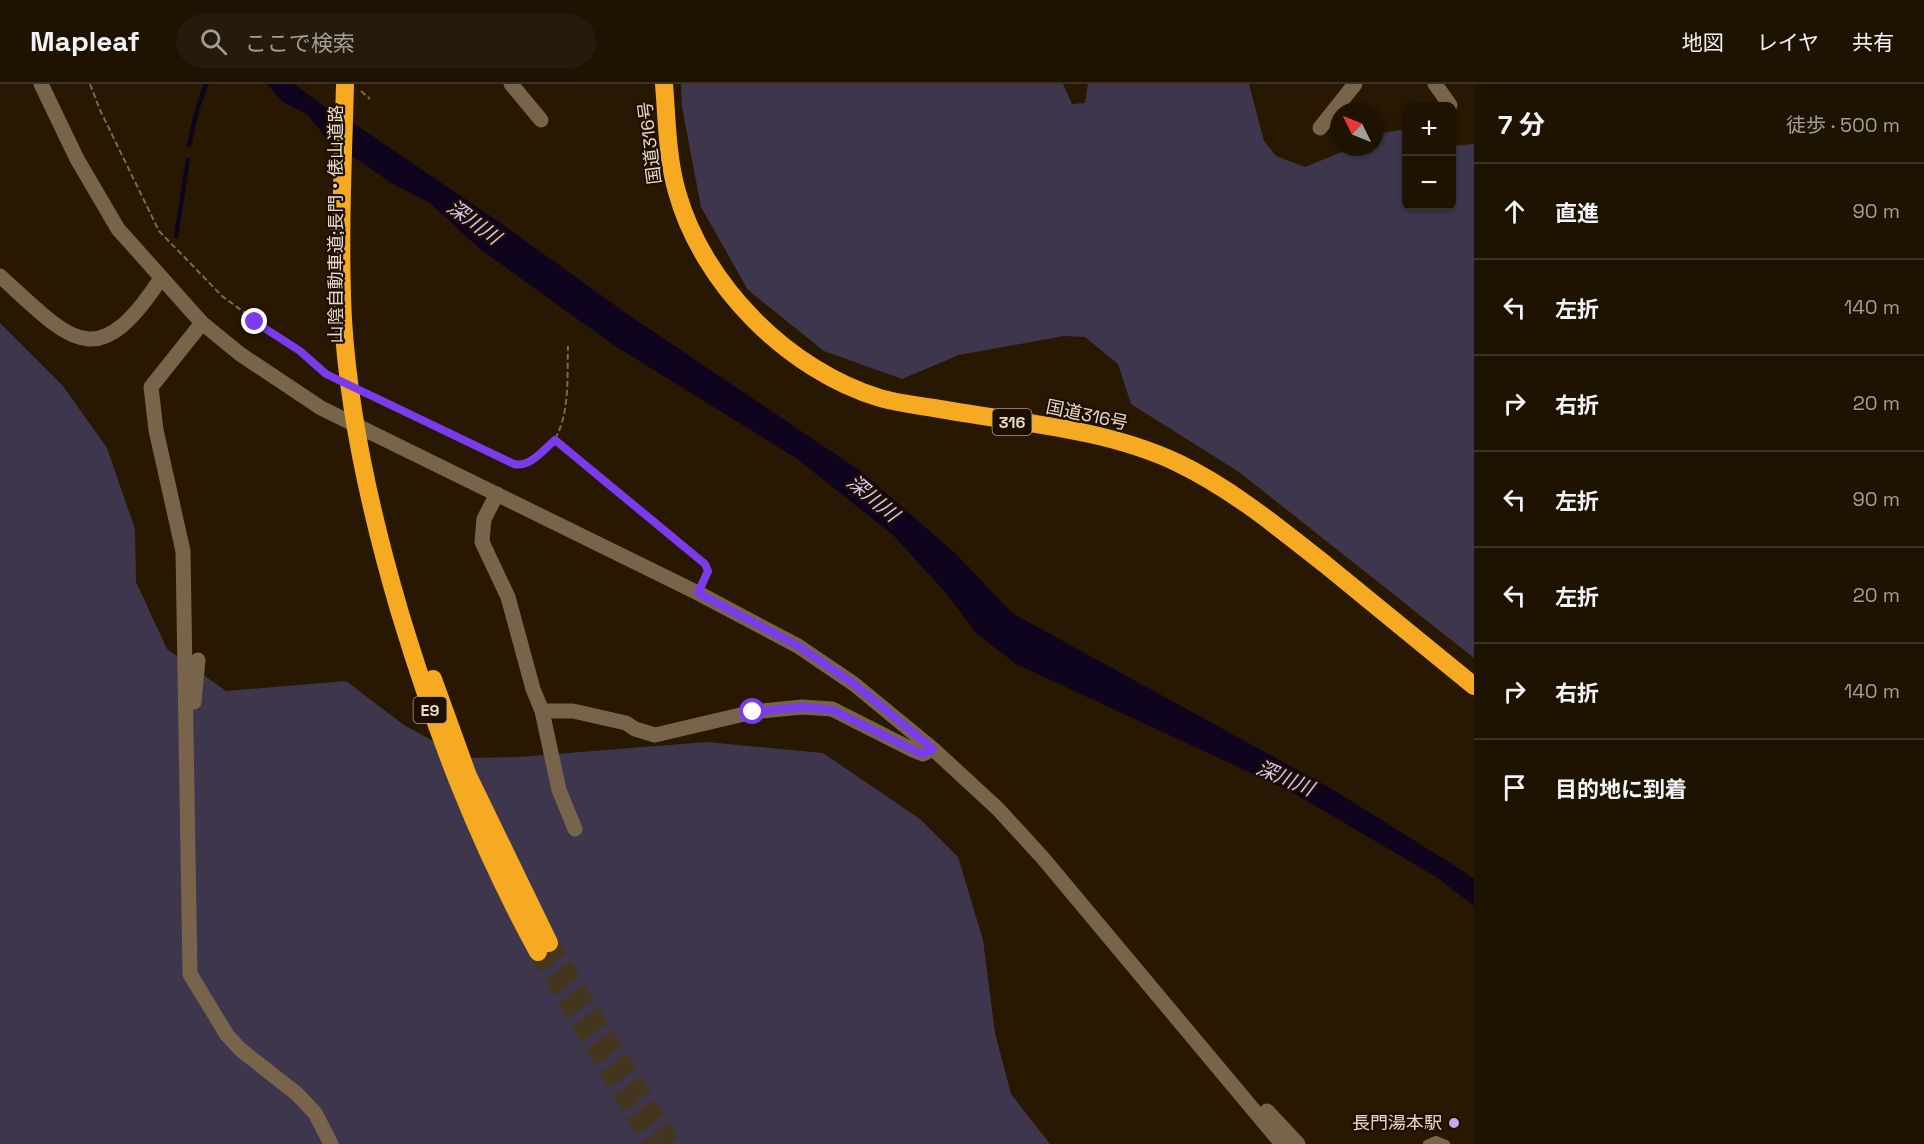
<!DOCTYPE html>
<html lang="ja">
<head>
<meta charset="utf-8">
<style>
  body { margin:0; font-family:"Space Grotesk","Noto Sans JP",sans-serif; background:#261b0b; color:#f1f3f6 }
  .controls { position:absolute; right:18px; top:18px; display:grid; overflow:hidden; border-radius:9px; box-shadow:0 2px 4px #0004 }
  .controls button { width:54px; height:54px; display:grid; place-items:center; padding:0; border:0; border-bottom:2px solid #3c3223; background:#1e1201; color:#f1f3f6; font:30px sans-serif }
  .compass { position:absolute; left:1330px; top:18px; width:54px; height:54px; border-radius:50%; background:#1e1201; box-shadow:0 2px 4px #0004; rotate:313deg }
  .stop { position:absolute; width:18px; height:18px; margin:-14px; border:4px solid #7c3aed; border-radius:50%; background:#fff }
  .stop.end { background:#7c3aed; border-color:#fff; box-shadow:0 2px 6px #0008 }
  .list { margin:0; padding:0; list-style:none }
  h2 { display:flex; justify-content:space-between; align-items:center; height:78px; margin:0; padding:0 24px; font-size:26px }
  h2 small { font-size:20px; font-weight:400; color:#a19e99 }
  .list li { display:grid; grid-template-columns:39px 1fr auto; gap:18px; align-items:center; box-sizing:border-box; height:96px; padding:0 24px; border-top:2px solid #3c3223 }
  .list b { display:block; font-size:22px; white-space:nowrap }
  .list em { font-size:20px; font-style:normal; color:#a19e99 }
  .icon { flex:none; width:33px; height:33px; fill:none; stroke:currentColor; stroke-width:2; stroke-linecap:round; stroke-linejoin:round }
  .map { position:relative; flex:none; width:1474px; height:1060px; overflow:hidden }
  header { display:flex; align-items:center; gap:36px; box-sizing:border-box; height:84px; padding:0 30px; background:#1e1201; border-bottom:2px solid #3c3223 }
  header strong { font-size:28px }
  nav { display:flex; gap:33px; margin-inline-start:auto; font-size:21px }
  .search { width:420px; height:54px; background:#261b0b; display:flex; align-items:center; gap:15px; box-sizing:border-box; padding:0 21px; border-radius:33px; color:#a19e99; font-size:22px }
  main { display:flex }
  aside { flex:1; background:#1e1201 }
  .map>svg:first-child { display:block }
  .green { fill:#3d364c }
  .water { fill:#0f041e }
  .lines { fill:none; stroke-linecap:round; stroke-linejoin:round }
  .stream { stroke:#0f041e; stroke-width:4.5 }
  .highway-tunnel { stroke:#44351f; stroke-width:18; stroke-dasharray:18 9; stroke-linecap:butt }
  .path { stroke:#786a57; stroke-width:2; stroke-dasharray:6 3; stroke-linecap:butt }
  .lane { stroke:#77644a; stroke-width:8 }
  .street { stroke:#77644a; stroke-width:15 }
  .highway { stroke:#f6aa22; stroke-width:18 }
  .route { stroke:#7c3aed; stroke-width:8 }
  .poi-dot { fill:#c1a8f3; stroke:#1e0f00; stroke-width:2 }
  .labels { text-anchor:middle; stroke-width:4.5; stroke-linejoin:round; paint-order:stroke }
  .shield { fill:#1e0f00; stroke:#a99d8f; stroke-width:1.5 }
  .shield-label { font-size:16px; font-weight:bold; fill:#e5dacc }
  .street-label { font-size:18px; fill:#e5dacc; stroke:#1e0f00 }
  .poi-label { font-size:18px; fill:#e5dacc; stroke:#1e0f00; text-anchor:end }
  .water-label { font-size:20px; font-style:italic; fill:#d5c6f7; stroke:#1e0f00 }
</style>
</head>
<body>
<header>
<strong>Mapleaf</strong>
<div class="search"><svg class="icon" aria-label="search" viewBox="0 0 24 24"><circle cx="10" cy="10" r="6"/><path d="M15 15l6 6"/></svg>ここで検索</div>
<nav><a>地図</a><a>レイヤ</a><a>共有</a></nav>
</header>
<main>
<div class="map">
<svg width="1474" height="1060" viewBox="0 0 1474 1060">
  <rect width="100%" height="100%" fill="#281801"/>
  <path class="green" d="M681 0H1063L1072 20 1085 19 1088 0H1249L1264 57 1276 72 1305 83 1354 63H1375V54L1383 49 1406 45V122H1452V62L1474 60V574L1239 388 1131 320 1118 280 1085 253 1064 252 959 271 902 295 824 267 748 206 701 123 682 23Z
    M0 239 63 302 107 364 135 445 136 498 167 565 226 607 346 597 404 641 464 674 518 673 707 658 823 669 920 735 958 773 983 856 995 949 1011 1010 1050 1060H0Z"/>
  <path class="water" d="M267 0H294L333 29 359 43 499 138 630 232 859 386 954 468 1012 529 1332 705 1463 787 1474 795V822L1438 794 1290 707 1016 580 976 549 947 510 893 451 796 374 612 260 480 165 430 119 393 100 327 55 308 31 283 18Z"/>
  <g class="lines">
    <path class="stream" d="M189 61 197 26 206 0
      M176 152 188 76"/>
    <path class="highway-tunnel" d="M549 859 672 1060
      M538 868 652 1060"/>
    <path class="path" d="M90 0 100 26 159 147 222 212 332 293
      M361 7 370 15
      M367 310 440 346 458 351 521 382 529 378 555 355 705 480 708 487 705 496
      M555 355C570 329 567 292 568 262"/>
    <path class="lane" d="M1427 1060 1436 1056 1446 1060"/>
    <path class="street" d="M41 0 77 75 118 145 202 239 240 270 321 324 698 509 798 562 854 600 933 665 998 725 1042 773 1282 1060
      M511 0 541 36
      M1435 0 1450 21
      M1320 44 1355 0
      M0 192C70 255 96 294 161 194
      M202 239 151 303 156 346 183 467 190 890 227 951 241 966 297 1010 315 1029 331 1060
      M497 410 484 435 482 458 508 513 533 605 542 627 559 706 575 745
      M194 618 198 576
      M542 627H573L626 639 635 645 655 651 753 628 802 623 832 625 913 666 923 670 933 665
      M1267 1027 1298 1060"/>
    <path class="highway" d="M345 0C343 78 339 157 343 236 349 335 372 434 400 529 437 651 477 756 538 868
      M664 0C667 36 667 73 677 108 703 201 788 286 880 314 897 319 916 321 934 324 1015 339 1102 343 1178 379 1232 405 1279 444 1326 481 1375 521 1425 562 1474 602
      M433 595 468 692 549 859"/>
  </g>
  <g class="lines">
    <path class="route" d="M255 238 300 267 326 290 514 380C530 384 544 365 555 356L705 480 708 487 698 509 798 562 854 600 933 665 923 670 913 666 832 626 802 623 753 628"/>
  </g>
  <circle class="poi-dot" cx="1454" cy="1039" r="6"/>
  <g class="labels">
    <g class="shield">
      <rect x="992.5" y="325" width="39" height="26" rx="4.5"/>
      <rect x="413.5" y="613" width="33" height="26" rx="4.5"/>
    </g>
    <g class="shield-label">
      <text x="1012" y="344">316</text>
      <text x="430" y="632">E9</text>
    </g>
    <g class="street-label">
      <text transform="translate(650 59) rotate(-97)" y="6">国道316号</text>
      <text transform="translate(336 140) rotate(-90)" y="6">山陰自動車道;長門・俵山道路</text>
      <text transform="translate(1087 331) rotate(12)" y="6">国道316号</text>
    </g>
    <g class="poi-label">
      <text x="1442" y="1045">長門湯本駅</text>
    </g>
    <g class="water-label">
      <text transform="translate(474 138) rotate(36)" y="7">深川川</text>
      <text transform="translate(873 414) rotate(40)" y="7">深川川</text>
      <text transform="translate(1285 694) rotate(23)" y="7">深川川</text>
    </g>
  </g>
</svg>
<div class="controls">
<button>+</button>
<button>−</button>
</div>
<svg class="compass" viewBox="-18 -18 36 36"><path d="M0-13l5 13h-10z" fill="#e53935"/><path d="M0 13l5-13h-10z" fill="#a19e99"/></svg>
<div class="stop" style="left:753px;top:628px"></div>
<div class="stop end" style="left:255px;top:238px"></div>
</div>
<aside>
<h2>7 分<small>徒歩 · 500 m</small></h2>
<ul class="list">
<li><svg class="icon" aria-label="ahead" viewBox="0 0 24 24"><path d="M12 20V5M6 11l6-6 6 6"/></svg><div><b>直進</b></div><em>90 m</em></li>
<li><svg class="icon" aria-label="left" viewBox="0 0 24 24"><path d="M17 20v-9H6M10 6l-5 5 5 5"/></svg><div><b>左折</b></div><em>140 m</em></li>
<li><svg class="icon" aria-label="right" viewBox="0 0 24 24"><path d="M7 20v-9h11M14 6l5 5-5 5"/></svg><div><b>右折</b></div><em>20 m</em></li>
<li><svg class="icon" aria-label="left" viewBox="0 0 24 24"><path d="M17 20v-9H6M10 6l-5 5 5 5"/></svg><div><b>左折</b></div><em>90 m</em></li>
<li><svg class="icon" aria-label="left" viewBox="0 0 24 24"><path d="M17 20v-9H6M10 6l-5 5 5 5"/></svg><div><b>左折</b></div><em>20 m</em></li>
<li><svg class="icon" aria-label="right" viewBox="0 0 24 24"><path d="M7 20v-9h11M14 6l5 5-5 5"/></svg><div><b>右折</b></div><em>140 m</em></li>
<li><svg class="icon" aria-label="arrive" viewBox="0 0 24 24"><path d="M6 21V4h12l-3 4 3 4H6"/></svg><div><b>目的地に到着</b></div></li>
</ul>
</aside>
</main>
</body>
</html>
